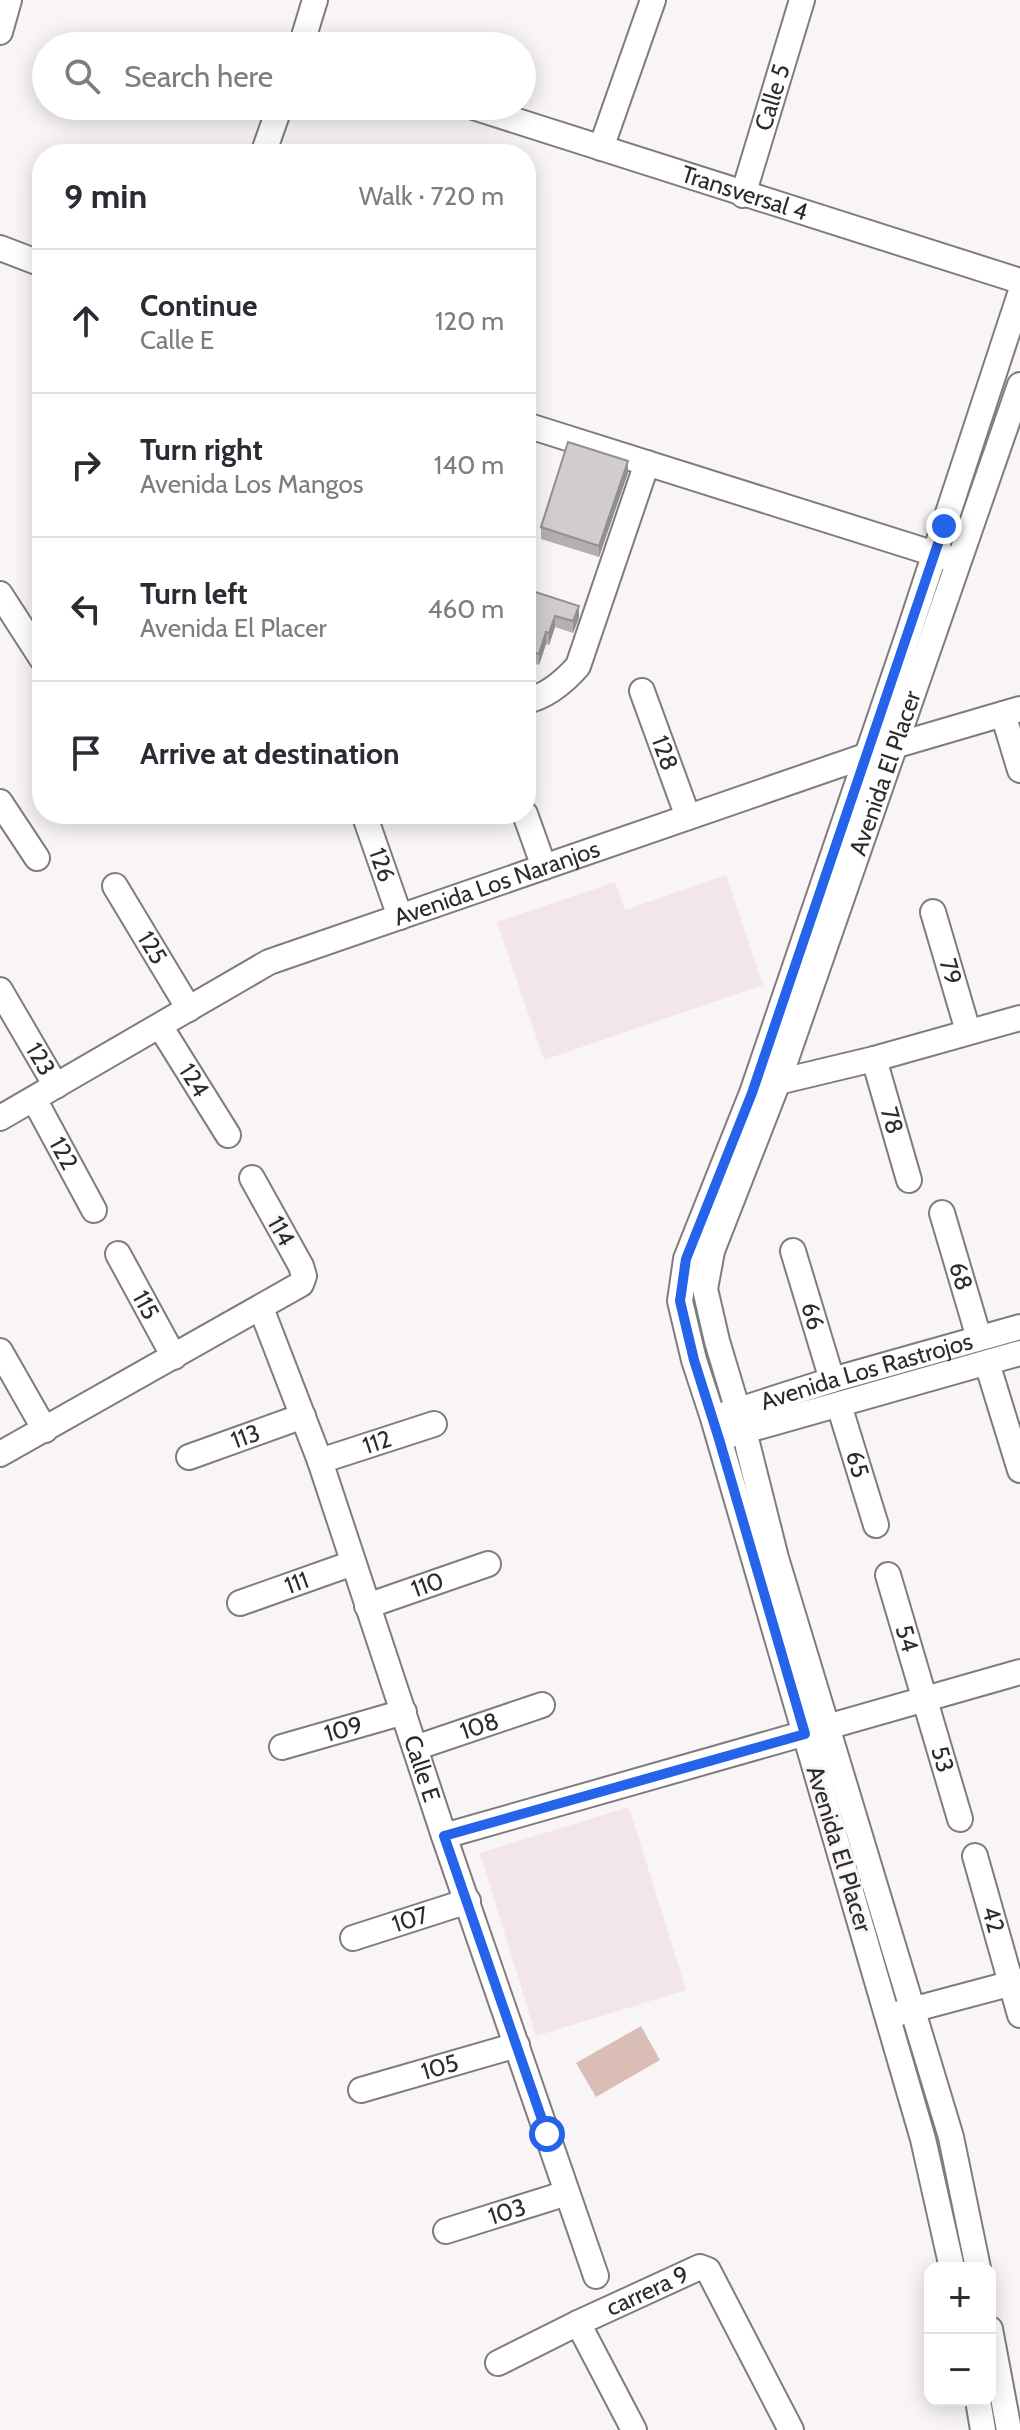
<!DOCTYPE html>
<html lang="en">
<head>
<meta charset="utf-8">
<style>
  body { margin:0; font-family:Cabin,sans-serif; background:#f2f2f3; color:#2b2b33 }
  .controls { position:absolute; right:24px; bottom:24px; display:grid; overflow:hidden; border-radius:16px; box-shadow:0 4px 20px #0003 }
  .controls button { width:72px; height:72px; display:grid; place-items:center; padding:0; border:0; border-bottom:2px solid #e1e1e2; background:#fff; color:#2b2b33; font:40px sans-serif }
  .stop { position:absolute; width:24px; height:24px; margin:-18px; border:6px solid #2563eb; border-radius:50%; background:#fff }
  .stop.end { background:#2563eb; border-color:#fff; box-shadow:0 2px 8px #0008 }
  .list { margin:0; padding:0; list-style:none }
  h2 { display:flex; justify-content:space-between; align-items:center; height:104px; margin:0; padding:0 32px; font-size:34px }
  h2 small { font-size:26px; font-weight:400; color:#7c7c81 }
  .list li { display:grid; grid-template-columns:52px 1fr auto; gap:24px; align-items:center; box-sizing:border-box; height:144px; padding:0 32px; border-top:2px solid #e1e1e2 }
  .list b { display:block; font-size:30px; white-space:nowrap }
  .list p { margin:0; font-size:26px; white-space:nowrap; color:#7c7c81 }
  .list em { font-size:26px; font-style:normal; color:#7c7c81 }
  .icon { flex:none; width:44px; height:44px; fill:none; stroke:currentColor; stroke-width:2; stroke-linecap:round; stroke-linejoin:round }
  .map { position:relative; flex:none; width:1020px; height:2430px; overflow:hidden }
  .search { position:absolute; background:#fff; box-shadow:0 4px 20px #0003; left:32px; top:32px; width:504px; height:88px; display:flex; align-items:center; gap:20px; box-sizing:border-box; padding:0 28px; border-radius:44px; color:#7c7c81; font-size:30px }
  .panel { position:absolute; background:#fff; box-shadow:0 4px 20px #0003; left:32px; top:144px; width:504px; height:680px; border-radius:32px }
  .map>svg:first-child { display:block }
  .built { fill:#f3e6eb }
  .green { fill:#dabeb5 }
  .lines { fill:none; stroke-linecap:round; stroke-linejoin:round }
  .minor-casing { stroke:#807c7e; stroke-width:28 }
  .minor { stroke:#fff; stroke-width:24 }
  .wall { fill:#b5b0b0 }
  .shaded-wall { fill:#939090 }
  .building { fill:#d2cdcd; stroke:#939090; stroke-width:2 }
  .route { stroke:#2563eb; stroke-width:10 }
  .labels { text-anchor:middle; stroke-width:6; stroke-linejoin:round; paint-order:stroke }
  .street-label { font-size:24px; fill:#2d2c2c; stroke:#f9f5f6 }
</style>
</head>
<body>
<div class="map">
<svg width="1020" height="2430" viewBox="0 0 1020 2430">
  <rect width="100%" height="100%" fill="#f9f5f6"/>
  <path class="built" d="M726 875 763 985 544 1060 497 922 615 882 625 910Z
    M629 1807 686 1990 536 2036 480 1853Z"/>
  <path class="green" d="M641 2026 660 2060 596 2097 576 2063Z"/>
  <g class="lines">
    <g class="minor-casing">
      <g id="minor">
        <path d="M0 32 9 0"/>
        <path d="M301 46 315 0"/>
        <path id="s1" d="M470 106 1020 281"/>
        <path d="M601 148 653 0"/>
        <path d="M263 154 280 106"/>
        <path id="s2" d="M743 195 802 0"/>
        <path d="M0 248 42 264"/>
        <path d="M526 425 948 558"/>
        <path d="M0 594 42 659"/>
        <path id="s3" d="M642 691 688 817"/>
        <path d="M526 701C548 696 564 682 578 666L647 463"/>
        <path d="M1003 714 1020 770"/>
        <path d="M0 802 37 858"/>
        <path id="s4" d="M364 814 400 917"/>
        <path d="M525 814 544 867"/>
        <path id="s5" d="M115 886 189 1009"/>
        <path id="s6" d="M933 912 968 1031"/>
        <path id="s7" d="M0 990 56 1086"/>
        <path id="s8" d="M160 1026 228 1135"/>
        <path id="s9" d="M874 1059 909 1180"/>
        <path d="M778 1082 874 1059 1020 1018"/>
        <path id="s10" d="M34 1099 94 1210"/>
        <path id="s11" d="M0 1118 269 962 897 745 1020 709"/>
        <path id="s12" d="M942 1213 979 1338"/>
        <path id="s13" d="M793 1251 832 1380"/>
        <path id="s14" d="M118 1254 174 1357"/>
        <path id="s15" d="M261 1308 320 1461 444 1836 596 2276"/>
        <path d="M0 1351 45 1430"/>
        <path d="M987 1363 1020 1470"/>
        <path id="s16" d="M839 1405 876 1525"/>
        <path id="s17" d="M723 1415 832 1380 1020 1327"/>
        <path d="M730 1435 1020 1353"/>
        <path d="M0 1454 301 1284 304 1276 301 1266 252 1178"/>
        <path id="s18" d="M189 1457 303 1416"/>
        <path id="s19" d="M320 1461 434 1424"/>
        <path id="s20" d="M888 1575 960 1819"/>
        <path id="s21" d="M240 1603 353 1563"/>
        <path id="s22" d="M367 1606 488 1564"/>
        <path id="s23" d="M282 1747 404 1712"/>
        <path id="s24" d="M415 1748 542 1705"/>
        <path d="M444 1836 1020 1672"/>
        <path id="s25" d="M975 1856 1020 2015"/>
        <path id="s26" d="M353 1938 468 1901"/>
        <path d="M900 2013 1020 1981"/>
        <path id="s27" d="M361 2090 517 2045"/>
        <path id="s28" d="M446 2231 567 2193"/>
        <path d="M952 2268 923 2139 713 1418 694 1360 680 1301 686 1259 752 1093 907 638 1020 294"/>
        <path id="s29" d="M978 2268 951 2137 776 1558 744 1431 717 1341 705 1289 712 1251 778 1082 1020 385"/>
        <path d="M578 2323 634 2430"/>
        <path d="M990 2329 1009 2430"/>
        <path id="s30" d="M498 2363 578 2323 700 2267 708 2270 791 2430"/>
        <path d="M978 2400 983 2430"/>
      </g>
    </g>
    <use href="#minor" class="minor"/>
  </g>
  <path class="wall" d="M628 473 599 557 541 539V527Z
    M526 589 579 618 573 633 555 627 549 645 546 644 539 665 526 661Z"/>
  <path class="shaded-wall" d="M628 461V473L599 557V546Z
    M579 606V618L573 633V621Z
    M555 616V627L549 645V633Z
    M546 632V644L539 665V654Z"/>
  <path class="building" d="M568 442 628 461 599 546 541 527Z
    M526 589 579 606 573 621 555 616 549 633 546 632 539 654 526 650Z"/>
  <g class="lines">
    <path class="route" d="M547 2134 444 1836 805 1734 719 1439 694 1360 680 1301 686 1259 752 1093 944 526"/>
  </g>
  <g class="labels">
    <g class="street-label">
      <text dy="8" stroke="none"><textPath href="#s2" startOffset="102">Calle 5</textPath></text>
      <text dy="8" stroke="none"><textPath href="#s1" startOffset="288">Transversal 4</textPath></text>
      <text dy="8" stroke="none"><textPath href="#s3" startOffset="66">128</textPath></text>
      <text dy="8" stroke="none"><textPath href="#s29" startOffset="1564">Avenida El Placer</textPath></text>
      <text dy="8" stroke="none"><textPath href="#s4" startOffset="54">126</textPath></text>
      <text dy="8" stroke="none"><textPath href="#s11" startOffset="552">Avenida Los Naranjos</textPath></text>
      <text dy="8" stroke="none"><textPath href="#s5" startOffset="72">125</textPath></text>
      <text dy="8" stroke="none"><textPath href="#s6" startOffset="62">79</textPath></text>
      <text dy="8" stroke="none"><textPath href="#s7" startOffset="80">123</textPath></text>
      <text dy="8" stroke="none"><textPath href="#s8" startOffset="64">124</textPath></text>
      <text dy="8" stroke="none"><textPath href="#s9" startOffset="64">78</textPath></text>
      <text dy="8" stroke="none"><textPath href="#s10" startOffset="62">122</textPath></text>
      <text transform="translate(281 1231) rotate(61)" y="8">114</text>
      <text dy="8" stroke="none"><textPath href="#s12" startOffset="66">68</textPath></text>
      <text dy="8" stroke="none"><textPath href="#s14" startOffset="58">115</textPath></text>
      <text dy="8" stroke="none"><textPath href="#s13" startOffset="68">66</textPath></text>
      <text dy="8" stroke="none"><textPath href="#s17" startOffset="150">Avenida Los Rastrojos</textPath></text>
      <text dy="8" stroke="none"><textPath href="#s18" startOffset="60">113</textPath></text>
      <text dy="8" stroke="none"><textPath href="#s19" startOffset="60">112</textPath></text>
      <text dy="8" stroke="none"><textPath href="#s16" startOffset="62">65</textPath></text>
      <text dy="8" stroke="none"><textPath href="#s21" startOffset="60">111</textPath></text>
      <text dy="8" stroke="none"><textPath href="#s22" startOffset="64">110</textPath></text>
      <text dy="8" stroke="none"><textPath href="#s20" startOffset="66">54</textPath></text>
      <text dy="8" stroke="none"><textPath href="#s24" startOffset="68">108</textPath></text>
      <text dy="8" stroke="none"><textPath href="#s23" startOffset="64">109</textPath></text>
      <text dy="8" stroke="none"><textPath href="#s20" startOffset="192">53</textPath></text>
      <text dy="8" stroke="none"><textPath href="#s15" startOffset="488">Calle E</textPath></text>
      <text transform="translate(839 1849) rotate(73)" y="8">Avenida El Placer</text>
      <text dy="8" stroke="none"><textPath href="#s26" startOffset="60">107</textPath></text>
      <text dy="8" stroke="none"><textPath href="#s25" startOffset="66">42</textPath></text>
      <text dy="8" stroke="none"><textPath href="#s27" startOffset="82">105</textPath></text>
      <text dy="8" stroke="none"><textPath href="#s28" startOffset="64">103</textPath></text>
      <text dy="8" stroke="none"><textPath href="#s30" startOffset="166">carrera 9</textPath></text>
    </g>
  </g>
</svg>
<div class="controls">
<button>+</button>
<button>−</button>
</div>
<div class="stop" style="left:547px;top:2134px"></div>
<div class="stop end" style="left:944px;top:526px"></div>
<div class="search"><svg class="icon" aria-label="search" viewBox="0 0 24 24"><circle cx="10" cy="10" r="6"/><path d="M15 15l6 6"/></svg>Search here</div>
<section class="panel">
<h2>9 min<small>Walk · 720 m</small></h2>
<ul class="list">
<li><svg class="icon" aria-label="ahead" viewBox="0 0 24 24"><path d="M12 20V5M6 11l6-6 6 6"/></svg><div><b>Continue</b><p>Calle E</p></div><em>120 m</em></li>
<li><svg class="icon" aria-label="right" viewBox="0 0 24 24"><path d="M7 20v-9h11M14 6l5 5-5 5"/></svg><div><b>Turn right</b><p>Avenida Los Mangos</p></div><em>140 m</em></li>
<li><svg class="icon" aria-label="left" viewBox="0 0 24 24"><path d="M17 20v-9H6M10 6l-5 5 5 5"/></svg><div><b>Turn left</b><p>Avenida El Placer</p></div><em>460 m</em></li>
<li><svg class="icon" aria-label="arrive" viewBox="0 0 24 24"><path d="M6 21V4h12l-3 4 3 4H6"/></svg><div><b>Arrive at destination</b></div></li>
</ul>
</section>
</div>
</body>
</html>
